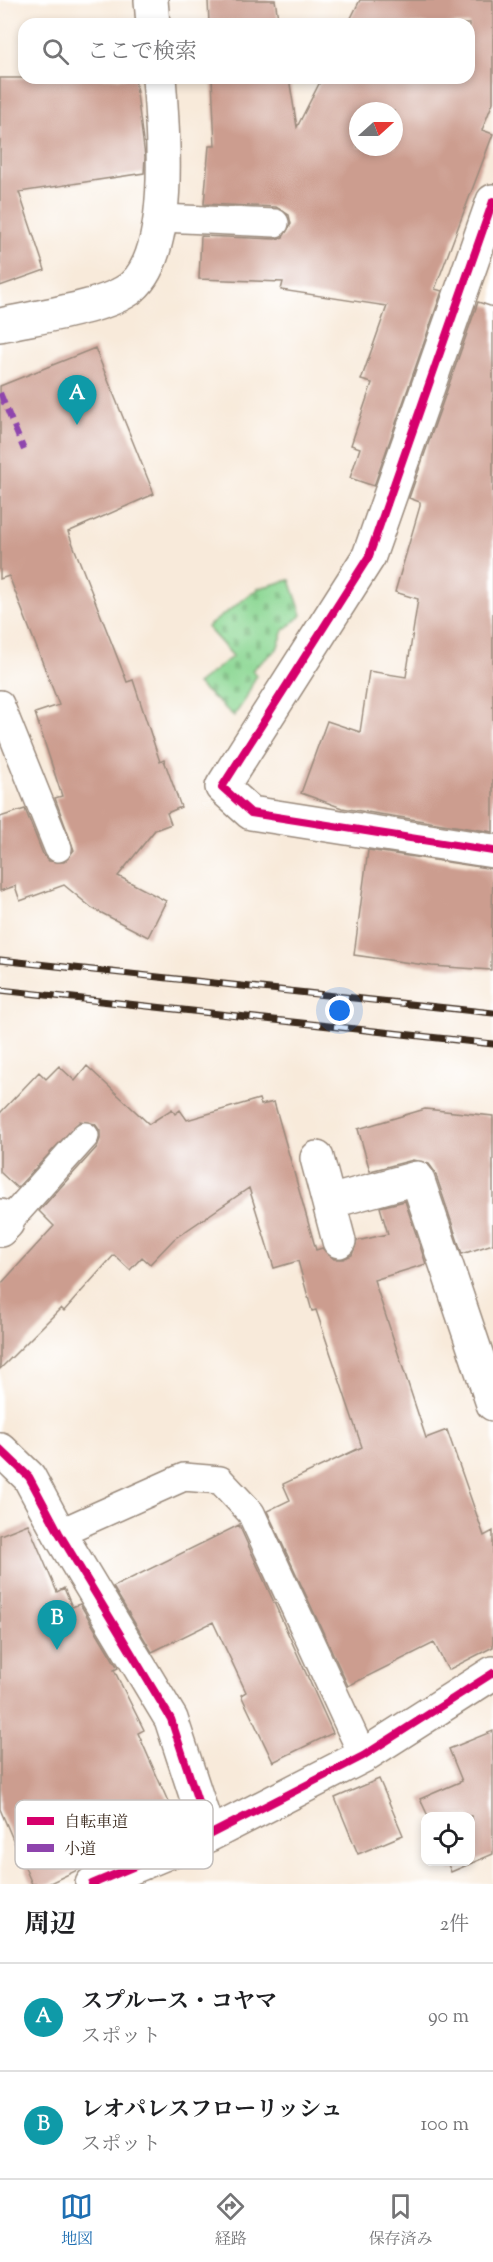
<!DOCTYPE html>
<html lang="ja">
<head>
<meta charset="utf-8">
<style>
  body { margin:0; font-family:"Sorts Mill Goudy","Noto Serif JP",serif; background:#f2f2f2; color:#202124 }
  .controls { position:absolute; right:18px; bottom:18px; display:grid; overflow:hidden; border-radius:12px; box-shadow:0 3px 9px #0003 }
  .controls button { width:54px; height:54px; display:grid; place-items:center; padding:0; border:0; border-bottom:2px solid #e0e0e0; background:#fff; color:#202124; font:30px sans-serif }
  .compass { position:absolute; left:349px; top:102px; width:54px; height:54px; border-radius:50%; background:#fff; box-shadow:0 3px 9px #0003; rotate:69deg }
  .you { position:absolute; left:340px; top:1011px; width:21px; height:21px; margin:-15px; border:4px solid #fff; border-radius:50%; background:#1a73e8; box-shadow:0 0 0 9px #1a73e833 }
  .badge { display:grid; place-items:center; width:39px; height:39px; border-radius:50%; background:#1f6fb2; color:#fff; font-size:20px; font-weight:700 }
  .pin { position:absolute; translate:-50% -50px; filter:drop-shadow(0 2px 3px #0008) }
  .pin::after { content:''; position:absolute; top:32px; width:21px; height:18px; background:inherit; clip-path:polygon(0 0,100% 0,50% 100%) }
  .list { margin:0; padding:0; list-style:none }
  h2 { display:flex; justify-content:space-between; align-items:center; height:78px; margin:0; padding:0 24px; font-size:26px }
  h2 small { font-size:20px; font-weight:400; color:#757577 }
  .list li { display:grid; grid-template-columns:39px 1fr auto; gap:18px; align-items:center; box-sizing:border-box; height:108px; padding:0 24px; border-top:2px solid #e0e0e0 }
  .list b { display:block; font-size:22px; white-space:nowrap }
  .list p { margin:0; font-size:20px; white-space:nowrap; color:#757577 }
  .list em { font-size:20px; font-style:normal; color:#757577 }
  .icon { flex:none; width:33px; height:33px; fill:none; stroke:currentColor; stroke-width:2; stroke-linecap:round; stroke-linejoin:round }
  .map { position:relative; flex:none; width:493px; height:1884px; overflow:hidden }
  .search { position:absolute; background:#fff; box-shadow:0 3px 9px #0003; left:18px; right:18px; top:18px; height:66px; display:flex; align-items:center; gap:15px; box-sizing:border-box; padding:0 21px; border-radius:18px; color:#757577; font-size:22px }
  .sheet { height:294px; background:#fff }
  nav { display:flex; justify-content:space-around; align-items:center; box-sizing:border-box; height:84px; border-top:2px solid #e0e0e0; background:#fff; font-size:16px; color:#757577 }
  nav a { display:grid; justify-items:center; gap:3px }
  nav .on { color:#1f6fb2 }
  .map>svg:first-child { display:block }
  .cemetery { fill:url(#cemetery-stones); stroke:#64815a; stroke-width:1.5 }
  .building { fill:#cc9d8f; fill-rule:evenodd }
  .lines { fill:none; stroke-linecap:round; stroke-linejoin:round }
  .lane-casing { stroke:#9a8a7c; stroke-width:30 }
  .street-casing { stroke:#9a8a7c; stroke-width:36 }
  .lane { stroke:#fff; stroke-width:27 }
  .street { stroke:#fff; stroke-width:33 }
  .rail-casing { stroke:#3b2a1e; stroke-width:7 }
  .rail { stroke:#fff; stroke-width:4.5; stroke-dasharray:14; stroke-linecap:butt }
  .quiet { stroke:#8e44ad; stroke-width:6; stroke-dasharray:12 6; stroke-linecap:butt }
  .cycleway-casing { stroke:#fff; stroke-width:11 }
  .cycleway { stroke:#d6006c; stroke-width:8 }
  .key { fill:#fff; stroke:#c4bfbc; stroke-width:1.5 }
  .key-label { font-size:16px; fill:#3b2a1e }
</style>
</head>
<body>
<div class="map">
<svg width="493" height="1884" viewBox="0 0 493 1884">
  <defs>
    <pattern id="cemetery-stones" width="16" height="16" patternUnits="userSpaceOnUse" patternTransform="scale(1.5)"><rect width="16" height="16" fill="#8ed895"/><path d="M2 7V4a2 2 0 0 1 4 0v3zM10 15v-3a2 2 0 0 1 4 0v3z" fill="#7bba80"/></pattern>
  </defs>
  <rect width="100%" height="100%" fill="#fff"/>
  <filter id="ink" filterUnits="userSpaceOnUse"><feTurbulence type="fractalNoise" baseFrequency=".0167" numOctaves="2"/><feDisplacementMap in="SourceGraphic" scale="12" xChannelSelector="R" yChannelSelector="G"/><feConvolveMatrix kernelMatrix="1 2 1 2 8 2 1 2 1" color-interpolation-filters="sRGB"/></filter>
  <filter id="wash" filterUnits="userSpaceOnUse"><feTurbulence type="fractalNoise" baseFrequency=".008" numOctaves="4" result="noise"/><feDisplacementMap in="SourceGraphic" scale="24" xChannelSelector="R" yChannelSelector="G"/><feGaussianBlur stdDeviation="1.35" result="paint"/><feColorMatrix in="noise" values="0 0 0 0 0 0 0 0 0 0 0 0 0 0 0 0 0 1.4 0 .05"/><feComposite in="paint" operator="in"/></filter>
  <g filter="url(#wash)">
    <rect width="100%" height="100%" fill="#f8eada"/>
    <path class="cemetery" d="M290 580 302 615 284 630 277 649 252 670 256 676 245 700 234 716 197 684 233 656 207 627 259 588Z"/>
    <g id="blocks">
      <path class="building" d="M208 0H275L279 24H209Z
        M360 0H493V102L482 130 493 134 435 289 442 291 374 486 350 478 360 448 351 445 372 383 361 380 387 306 281 290 283 282 199 279 201 236 275 239 283 237 291 224 289 215 276 207 204 204 209 146H215L212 78H289L297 127 322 78H469V24H348ZM358 111H394V147H358Z
        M0 78H135L145 157 144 173 19 192 45 270 0 286Z
        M478 302 493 307V832L342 808 301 793 327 721 360 732 369 671 406 677 418 599 395 592 420 506V502L409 498Z
        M95 348 154 494 68 532 127 682 133 680 160 762 164 760 181 807 167 813 171 824 155 830 118 876 166 901 148 937 92 908 64 885 20 901 15 886 0 891V817L25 809 43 854 49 861 64 862 74 850 55 798 62 796 35 713 59 705 9 576 0 579V386Z
        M368 850 493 869 491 970 432 966 354 955Z
        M59 1066 75 1081 87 1066 149 1124 172 1109 175 1114 180 1110 187 1120 259 1099 261 1105 274 1102 316 1250 322 1248 334 1259H343L352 1255 357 1241 388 1234 380 1207 405 1201 426 1264 374 1280 426 1438 447 1430 484 1536 493 1531V1647L448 1670 434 1643 348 1686 267 1511 290 1500 283 1484 362 1447 316 1310 312 1311 298 1261 274 1268 249 1188 174 1239 150 1264 142 1257 130 1270 114 1255 64 1311 61 1308 0 1369V1285L54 1226 39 1211 97 1147 100 1139V1131L95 1124 80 1121 17 1188 0 1172V1113L39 1072 46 1079Z
        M425 1109 493 1116V1244L462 1254 435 1172 429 1164 413 1160 370 1171 358 1129Z
        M28 1524 57 1592 64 1588 72 1607 80 1604 118 1668 114 1670 144 1730 138 1733 177 1822 88 1860 90 1864 48 1884H32L0 1809V1535Z
        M239 1525 333 1733 273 1762 241 1695 246 1692 213 1622 152 1652 113 1587Z
        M493 1731V1854L451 1872 447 1862H471V1816H428L420 1799 462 1781 449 1749Z
        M379 1779 403 1835 358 1854 335 1798Z"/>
    </g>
  </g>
  <g filter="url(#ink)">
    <use href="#blocks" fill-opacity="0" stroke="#9a8a7c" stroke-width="1.5"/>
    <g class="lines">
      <g class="lane-casing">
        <path id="lane" d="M161 218 275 223
          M0 704 58 848
          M7 1223 85 1136
          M59 1533 184 1477 220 1480 251 1513 363 1756"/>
      </g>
      <g class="street-casing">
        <path id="street" d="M151 0 153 24
          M493 201 369 556 222 787 251 813 493 851
          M0 325C34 317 107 308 132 287 174 251 163 129 159 78
          M317 1158 339 1241
          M329 1202 417 1178 493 1404
          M0 1216 7 1223 0 1230
          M0 1449 29 1477 59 1533 171 1719 209 1835
          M92 1884 209 1835 363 1756 493 1673"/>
      </g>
      <use href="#lane" class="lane"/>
      <use href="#street" class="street"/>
      <g class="rail-casing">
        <path id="rail" d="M0 960 493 1013
          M0 990 493 1044"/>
      </g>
      <use href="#rail" class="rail"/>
      <path class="quiet" d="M0 393 24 450"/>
      <g class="cycleway-casing">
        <path id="cycleway" d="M493 201 369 556 222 787 251 813 493 851
          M0 1449 29 1477 59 1533 171 1719 209 1835
          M92 1884 209 1835 363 1756 493 1673"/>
      </g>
      <use href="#cycleway" class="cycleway"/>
    </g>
  </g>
  <rect x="15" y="1800" width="198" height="69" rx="9" class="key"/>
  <rect x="27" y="1817" width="27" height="8" fill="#d6006c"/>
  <rect x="27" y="1844" width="27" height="8" fill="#8e44ad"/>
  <g class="key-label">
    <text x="64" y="1827">自転車道</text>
    <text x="64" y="1854">小道</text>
  </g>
</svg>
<div class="controls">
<button><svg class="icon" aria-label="locate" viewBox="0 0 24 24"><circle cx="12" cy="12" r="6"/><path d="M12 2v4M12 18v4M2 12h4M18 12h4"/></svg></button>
</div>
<svg class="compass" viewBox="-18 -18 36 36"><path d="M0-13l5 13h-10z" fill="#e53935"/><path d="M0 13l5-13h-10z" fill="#757577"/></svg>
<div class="you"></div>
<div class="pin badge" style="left:77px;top:425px;background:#0f9aa8">A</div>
<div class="pin badge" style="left:57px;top:1650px;background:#0f9aa8">B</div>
<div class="search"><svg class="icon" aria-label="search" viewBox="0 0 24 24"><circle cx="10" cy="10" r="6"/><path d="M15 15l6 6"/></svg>ここで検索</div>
</div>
<section class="sheet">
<h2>周辺<small>2件</small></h2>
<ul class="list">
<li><span class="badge" style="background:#0f9aa8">A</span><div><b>スプルース・コヤマ</b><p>スポット</p></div><em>90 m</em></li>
<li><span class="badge" style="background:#0f9aa8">B</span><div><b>レオパレスフローリッシュ</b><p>スポット</p></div><em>100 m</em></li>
</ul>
</section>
<nav>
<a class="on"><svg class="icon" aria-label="map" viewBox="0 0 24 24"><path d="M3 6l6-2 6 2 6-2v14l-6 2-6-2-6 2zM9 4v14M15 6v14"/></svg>地図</a>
<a><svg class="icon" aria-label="directions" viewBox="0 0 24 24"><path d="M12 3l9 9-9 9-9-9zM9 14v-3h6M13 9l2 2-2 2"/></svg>経路</a>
<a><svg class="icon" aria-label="saved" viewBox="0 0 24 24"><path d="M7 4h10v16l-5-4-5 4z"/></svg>保存済み</a>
</nav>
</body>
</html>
